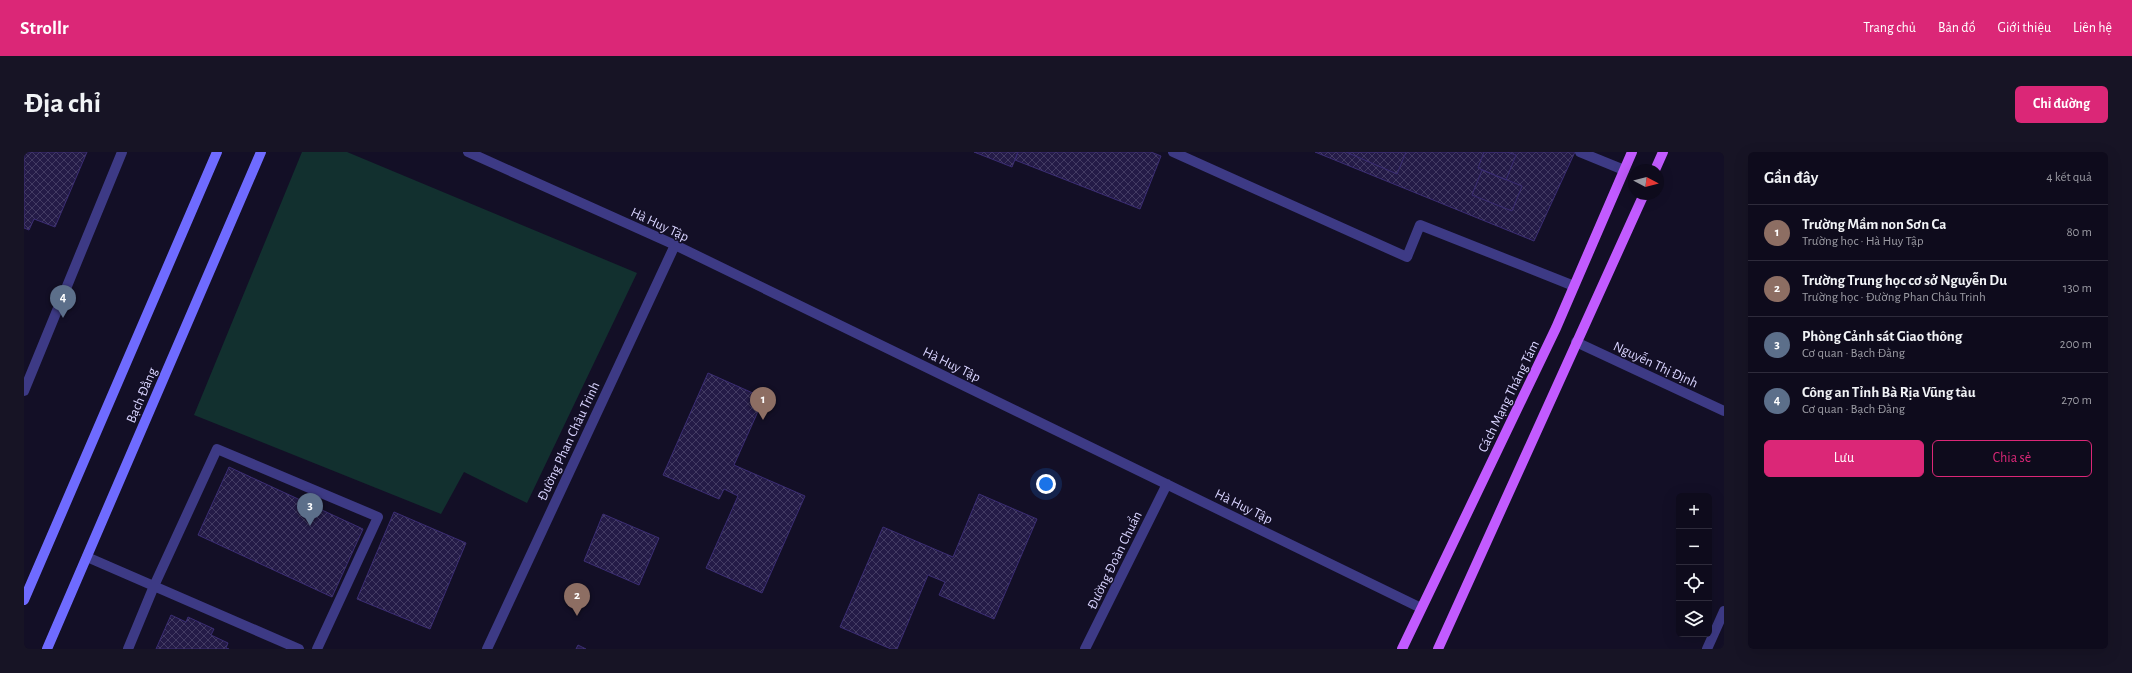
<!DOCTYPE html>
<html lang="vi">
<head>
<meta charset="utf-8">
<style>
  body { margin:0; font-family:"Alegreya Sans",sans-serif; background:#171425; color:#f1f3f6 }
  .controls { position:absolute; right:12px; bottom:12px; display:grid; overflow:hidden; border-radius:6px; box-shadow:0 4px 16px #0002 }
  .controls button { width:36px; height:36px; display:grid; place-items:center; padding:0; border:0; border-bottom:1px solid #2e2b3b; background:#0e0b1c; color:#f1f3f6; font:20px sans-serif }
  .compass { position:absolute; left:1604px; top:12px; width:36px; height:36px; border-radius:50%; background:#0e0b1c; box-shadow:0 4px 16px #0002; rotate:97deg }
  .you { position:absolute; left:1022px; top:332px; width:14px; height:14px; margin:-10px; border:3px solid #fff; border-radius:50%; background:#1a73e8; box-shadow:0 0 0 6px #1a73e833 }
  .badge { display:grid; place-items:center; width:26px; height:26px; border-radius:50%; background:#db2777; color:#fff; font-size:13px; font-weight:700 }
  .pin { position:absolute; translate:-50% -33px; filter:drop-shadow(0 1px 2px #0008) }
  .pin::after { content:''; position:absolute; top:21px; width:14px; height:12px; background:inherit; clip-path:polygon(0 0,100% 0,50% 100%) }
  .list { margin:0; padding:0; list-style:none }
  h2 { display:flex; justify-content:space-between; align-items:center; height:52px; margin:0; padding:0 16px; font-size:17px }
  h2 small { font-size:13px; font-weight:400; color:#9b9ba3 }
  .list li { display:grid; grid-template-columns:26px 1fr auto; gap:12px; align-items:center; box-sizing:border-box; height:56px; padding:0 16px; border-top:1px solid #2e2b3b }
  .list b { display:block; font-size:15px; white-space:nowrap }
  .list p { margin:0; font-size:13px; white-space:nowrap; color:#9b9ba3 }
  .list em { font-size:13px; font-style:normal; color:#9b9ba3 }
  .actions { display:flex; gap:8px; padding:12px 16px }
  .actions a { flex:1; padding:9px 0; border:1px solid #db2777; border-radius:6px; text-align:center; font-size:14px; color:#db2777 }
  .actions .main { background:#db2777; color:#fff }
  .icon { flex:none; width:22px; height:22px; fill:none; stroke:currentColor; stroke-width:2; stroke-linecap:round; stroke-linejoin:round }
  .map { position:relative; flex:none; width:1700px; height:497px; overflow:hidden; border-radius:6px }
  header { display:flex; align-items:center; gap:24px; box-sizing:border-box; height:56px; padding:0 20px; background:#db2777; color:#fff }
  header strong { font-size:19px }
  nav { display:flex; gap:22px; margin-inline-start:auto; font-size:14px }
  .intro { display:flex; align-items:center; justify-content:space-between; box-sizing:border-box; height:96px; padding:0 24px }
  h1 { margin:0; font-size:28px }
  .button { padding:10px 18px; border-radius:6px; background:#db2777; color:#fff; font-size:14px; font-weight:700 }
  main { display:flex; gap:24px; padding:0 24px }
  aside { flex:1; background:#0e0b1c; border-radius:6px; box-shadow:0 4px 16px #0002 }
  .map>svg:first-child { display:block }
  .grass { fill:#12302f }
  .building { fill:url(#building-cross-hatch); stroke:#3b2d73 }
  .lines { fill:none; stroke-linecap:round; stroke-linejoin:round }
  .lane { stroke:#3d3a85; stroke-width:10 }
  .street { stroke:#3d3a85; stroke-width:10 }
  .secondary { stroke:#6f6bff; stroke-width:10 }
  .primary { stroke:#c25bff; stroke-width:10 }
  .labels { text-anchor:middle; stroke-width:3; stroke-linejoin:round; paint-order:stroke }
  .street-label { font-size:14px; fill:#d9d4ff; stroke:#130f26 }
</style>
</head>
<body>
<header>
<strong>Strollr</strong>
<nav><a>Trang chủ</a><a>Bản đồ</a><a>Giới thiệu</a><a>Liên hệ</a></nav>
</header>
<div class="intro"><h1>Địa chỉ</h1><a class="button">Chỉ đường</a></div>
<main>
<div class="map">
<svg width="1700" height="497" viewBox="0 0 1700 497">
  <defs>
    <pattern id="building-cross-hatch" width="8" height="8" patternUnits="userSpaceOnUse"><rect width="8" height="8" fill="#241b47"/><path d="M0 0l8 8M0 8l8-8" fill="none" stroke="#433b63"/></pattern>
  </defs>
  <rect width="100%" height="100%" fill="#130f26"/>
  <path class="grass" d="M278 0H323L613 121 503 351 440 320 417 362 170 263Z"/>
  <path class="building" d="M0 0H63L31 75 10 67 5 78 0 76Z
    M950 0H994L988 15Z
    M994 0H1127L1137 4 1116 57 991 8Z
    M1291 0H1551L1510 89Z
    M1322 0H1382L1373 22Z
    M1460 0H1483L1492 3 1482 28 1454 16Z
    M1458 18 1498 34 1488 59 1448 43Z
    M684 221 740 246 710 313 781 344 738 441 682 416 714 344 700 337 695 347 639 323Z
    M205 315 339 377 308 445 174 383Z
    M955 342 1013 367 970 467 915 443 921 430 904 423 873 497H867L816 475 859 375 929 405Z
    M370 360 442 391 406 477 333 447Z
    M579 362 635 386 615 433 560 409Z
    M147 463 162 470 164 465 190 477 187 483 204 491 202 496 205 497H132Z
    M554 493 562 497H552Z"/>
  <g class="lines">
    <path class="lane" d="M1149 0 1383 105 1396 73 1550 134
      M1556 0 1600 18
      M0 239 98 0
      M63 405 275 497
      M104 497 130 434 193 297 354 365 293 497"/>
    <path class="street" d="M444 0 651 93 1397 456
      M1552 190 1700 259
      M463 497 651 93
      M1061 497 1143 332
      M1683 497 1700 459"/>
    <path class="secondary" d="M0 448 193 0
      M23 497 237 0"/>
    <path class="primary" d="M1631 18 1639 0
      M1378 497 1532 176 1608 0
      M1414 497 1620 42"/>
  </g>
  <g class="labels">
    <g class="street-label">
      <text transform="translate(636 72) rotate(25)" y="5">Hà Huy Tập</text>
      <text transform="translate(928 212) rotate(26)" y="5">Hà Huy Tập</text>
      <text transform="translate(1632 212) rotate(25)" y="5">Nguyễn Thị Định</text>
      <text transform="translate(117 243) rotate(-67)" y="5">Bạch Đằng</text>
      <text transform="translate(1484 244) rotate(-64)" y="5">Cách Mạng Tháng Tám</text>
      <text transform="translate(544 289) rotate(-65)" y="5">Đường Phan Châu Trinh</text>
      <text transform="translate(1220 354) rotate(26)" y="5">Hà Huy Tập</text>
      <text transform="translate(1090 408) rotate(-64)" y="5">Đường Đoàn Chuẩn</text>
    </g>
  </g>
</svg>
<div class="controls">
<button>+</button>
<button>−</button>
<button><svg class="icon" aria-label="locate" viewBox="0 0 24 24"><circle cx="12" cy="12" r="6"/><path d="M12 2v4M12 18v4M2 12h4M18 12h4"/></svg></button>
<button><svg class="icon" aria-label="layers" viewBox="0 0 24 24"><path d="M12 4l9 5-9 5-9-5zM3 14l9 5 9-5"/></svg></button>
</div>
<svg class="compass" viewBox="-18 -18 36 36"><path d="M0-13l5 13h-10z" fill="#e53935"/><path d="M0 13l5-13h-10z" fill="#9b9ba3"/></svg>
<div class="you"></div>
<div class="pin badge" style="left:739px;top:268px;background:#8d6e63">1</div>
<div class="pin badge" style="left:553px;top:464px;background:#8d6e63">2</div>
<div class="pin badge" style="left:286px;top:374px;background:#5c6f8a">3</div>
<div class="pin badge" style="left:39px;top:166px;background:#5c6f8a">4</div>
</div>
<aside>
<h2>Gần đây<small>4 kết quả</small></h2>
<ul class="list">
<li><span class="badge" style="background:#8d6e63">1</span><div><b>Trường Mầm non Sơn Ca</b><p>Trường học · Hà Huy Tập</p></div><em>80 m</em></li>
<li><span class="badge" style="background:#8d6e63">2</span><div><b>Trường Trung học cơ sở Nguyễn Du</b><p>Trường học · Đường Phan Châu Trinh</p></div><em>130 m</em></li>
<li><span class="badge" style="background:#5c6f8a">3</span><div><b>Phòng Cảnh sát Giao thông</b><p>Cơ quan · Bạch Đằng</p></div><em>200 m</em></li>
<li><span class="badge" style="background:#5c6f8a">4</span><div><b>Công an Tỉnh Bà Rịa Vũng tàu</b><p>Cơ quan · Bạch Đằng</p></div><em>270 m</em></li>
</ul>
<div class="actions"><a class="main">Lưu</a><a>Chia sẻ</a></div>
</aside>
</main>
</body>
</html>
